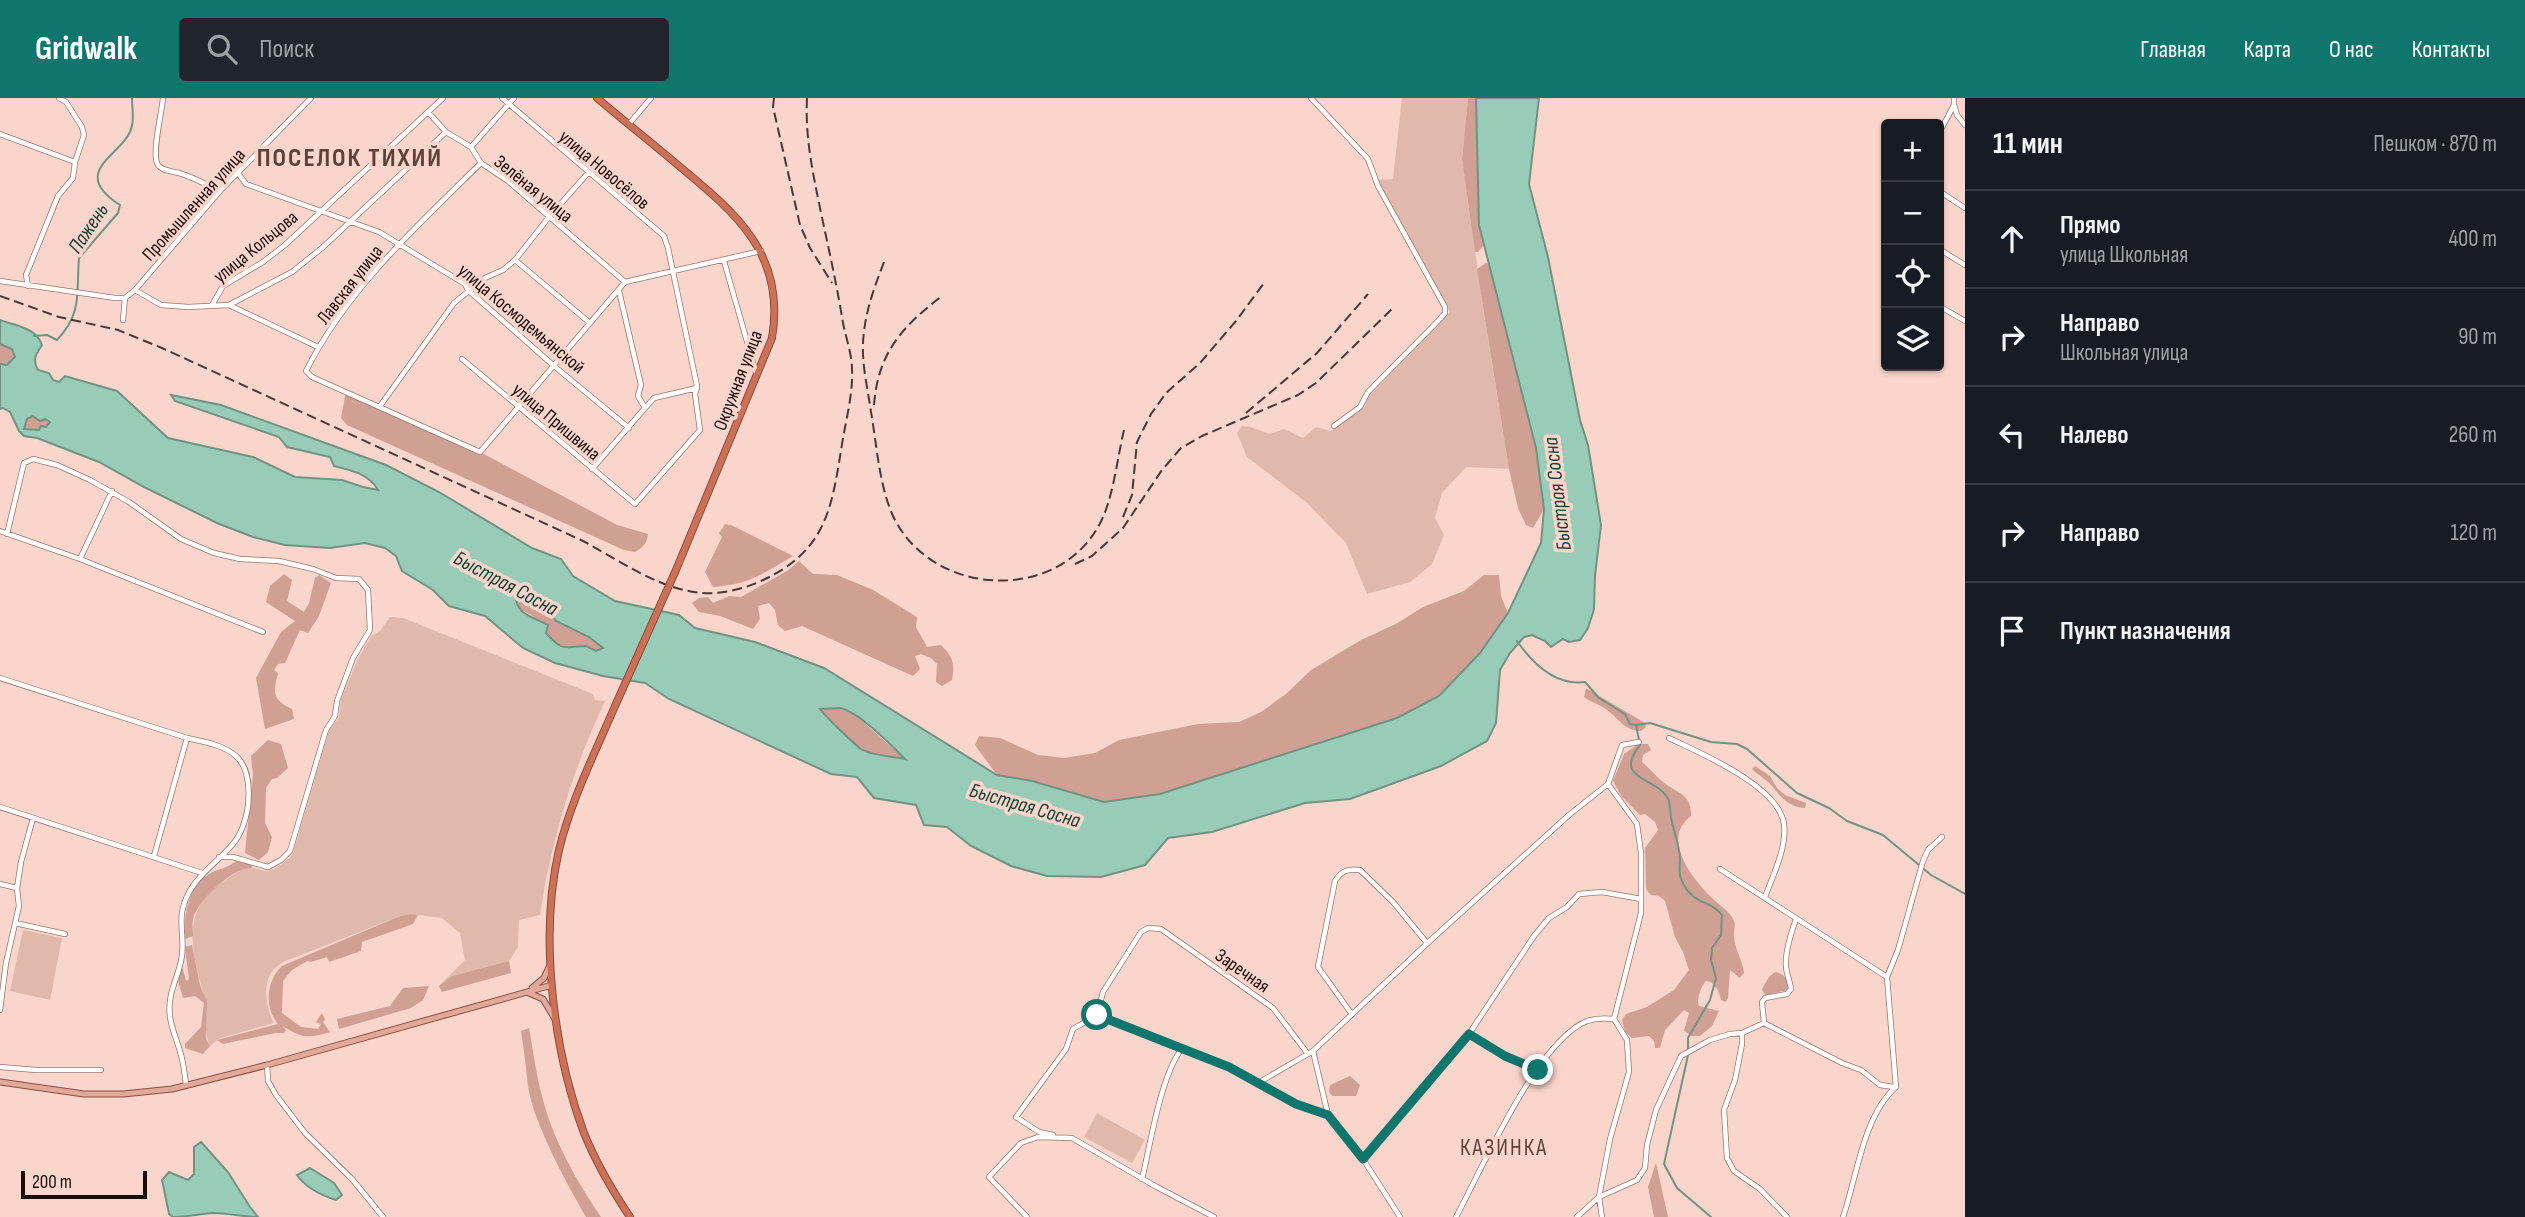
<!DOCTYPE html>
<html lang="ru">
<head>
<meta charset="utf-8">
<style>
  body { margin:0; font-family:"Sofia Sans Condensed",sans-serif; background:#20242c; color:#f1f3f6 }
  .controls { position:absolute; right:21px; top:21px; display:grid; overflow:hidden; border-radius:7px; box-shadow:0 2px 5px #0004 }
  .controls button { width:63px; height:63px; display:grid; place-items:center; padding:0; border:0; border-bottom:2px solid #363941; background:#171b24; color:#f1f3f6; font:35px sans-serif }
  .scale { position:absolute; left:21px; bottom:18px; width:126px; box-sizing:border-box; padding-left:7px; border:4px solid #190d0a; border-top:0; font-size:19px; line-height:24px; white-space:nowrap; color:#190d0a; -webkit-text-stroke:5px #fad5cb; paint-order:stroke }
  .stop { position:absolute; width:21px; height:21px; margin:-16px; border:5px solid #0f766e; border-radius:50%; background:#fff }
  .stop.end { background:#0f766e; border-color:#fff; box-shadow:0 2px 7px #0008 }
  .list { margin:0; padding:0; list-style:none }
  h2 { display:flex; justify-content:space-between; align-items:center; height:91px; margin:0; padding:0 28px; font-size:30px }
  h2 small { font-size:23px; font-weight:400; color:#9ea1a6 }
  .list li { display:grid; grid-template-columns:46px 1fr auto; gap:21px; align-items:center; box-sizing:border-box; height:98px; padding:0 28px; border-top:2px solid #363941 }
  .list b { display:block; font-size:26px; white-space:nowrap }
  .list p { margin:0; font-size:23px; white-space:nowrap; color:#9ea1a6 }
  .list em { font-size:23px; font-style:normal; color:#9ea1a6 }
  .icon { flex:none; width:38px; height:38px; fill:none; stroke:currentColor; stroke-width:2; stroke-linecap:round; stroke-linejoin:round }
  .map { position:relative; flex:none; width:1965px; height:1119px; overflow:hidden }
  header { display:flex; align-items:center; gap:42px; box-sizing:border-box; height:98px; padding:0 35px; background:#0f766e; color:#fff }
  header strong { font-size:33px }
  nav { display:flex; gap:38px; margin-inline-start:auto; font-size:24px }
  .search { width:490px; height:63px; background:#20242c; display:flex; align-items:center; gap:18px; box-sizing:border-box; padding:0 24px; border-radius:7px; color:#9ea1a6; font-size:26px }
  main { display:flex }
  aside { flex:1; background:#171b24 }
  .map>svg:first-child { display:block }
  .green { fill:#e1b8ac }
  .forest { fill:#cfa093 }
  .water { fill:#98ccb8; stroke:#729384; stroke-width:2; fill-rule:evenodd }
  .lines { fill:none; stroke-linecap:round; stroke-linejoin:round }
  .stream { stroke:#729384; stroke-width:2 }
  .minor-casing { stroke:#98766d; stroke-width:6 }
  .major-casing { stroke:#8d4d3d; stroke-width:7 }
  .highway-casing { stroke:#8d4d3d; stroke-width:8 }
  .minor { stroke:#fff; stroke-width:4.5 }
  .major { stroke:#e0a99b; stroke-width:5 }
  .highway { stroke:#cc7058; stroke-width:6 }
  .rail { stroke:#493833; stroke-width:2; stroke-dasharray:10 5; stroke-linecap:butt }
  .highway-bridge-casing { stroke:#8d4d3d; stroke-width:8; stroke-linecap:butt }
  .highway-bridge { stroke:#cc7058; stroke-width:6 }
  .route { stroke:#0f766e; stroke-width:9 }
  .labels { text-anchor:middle; stroke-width:7; stroke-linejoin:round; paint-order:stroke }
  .street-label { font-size:19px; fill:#190d0a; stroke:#fad5cb }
  .water-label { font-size:21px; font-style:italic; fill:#123e31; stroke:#fad5cb }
  .quarter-label { font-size:23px; letter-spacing:2px; fill:#5e4139; stroke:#fad5cb }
  .district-label { font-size:26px; font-weight:bold; letter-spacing:2px; fill:#5e4139; stroke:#fad5cb }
</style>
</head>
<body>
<header>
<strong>Gridwalk</strong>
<div class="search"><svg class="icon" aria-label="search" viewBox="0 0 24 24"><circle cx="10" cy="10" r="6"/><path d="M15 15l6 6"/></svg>Поиск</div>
<nav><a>Главная</a><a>Карта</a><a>О нас</a><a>Контакты</a></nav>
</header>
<main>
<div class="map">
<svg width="1965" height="1119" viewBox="0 0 1965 1119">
  <rect width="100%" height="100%" fill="#fad5cb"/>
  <path class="green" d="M1402 0H1468L1462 61 1483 210 1509 371 1466 369 1442 395 1435 420 1444 437 1432 466 1410 484 1367 496 1346 445 1306 404 1247 359 1237 335 1242 328 1250 329 1270 336 1284 331 1303 340 1316 329 1331 333 1364 310 1369 298 1450 214 1378 82 1393 81Z
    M390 519 403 520 593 596 595 602 605 603C573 671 551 742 540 817L519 822 518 849 509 863 452 878 439 888 465 862 460 835 442 820 411 816 400 818 283 864C279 867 273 871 271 875 262 889 267 913 274 925L220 940 210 948C202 933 210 916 205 900 191 855 179 809 227 781 232 778 240 771 246 770 252 768 260 773 267 773 276 772 288 762 293 755L329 633 339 619 341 601 357 563 371 538 380 533Z
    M23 832 62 840 50 902 10 893Z
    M1097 1015 1145 1042 1132 1065 1084 1039Z"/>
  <path class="forest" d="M1468 0H1476L1479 127 1484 147 1478 154H1475L1462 61Z
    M1486 165 1489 166 1536 350 1544 411 1533 430 1526 427 1518 410 1509 371 1477 171Z
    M0 246 12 251 15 259 7 267 0 266Z
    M346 293 480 354 617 427 648 436C647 446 643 449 635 454L624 452 347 327 341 320Z
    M33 318 50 323C44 334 35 331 24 331L27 321Z
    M725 426 731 427 793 458C762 476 751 486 713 489L705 474 722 439 719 435Z
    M799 463 813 476 837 477 873 492 917 519 916 529 927 549 941 547C953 559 955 565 952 582L942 588 936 584 937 566 931 560 921 556 915 558 920 571 913 578 802 528 785 533 778 527 775 512 769 505 758 508 760 521 753 531 720 518 699 514 692 505 699 500 708 499 713 505 729 498 741 499 787 473Z
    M284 476 292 482 287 503 304 514 309 505 315 480 319 477 331 485 319 518 308 535 300 532 285 565 278 566 274 572 278 575C273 595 272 602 292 611L294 621 265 631 256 580 281 534 295 523 266 504 270 488Z
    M1484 477H1499L1501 498 1508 515 1480 555 1439 598 1397 620 1273 661 1160 696 1104 704 1032 683 997 677 975 647 979 638 1000 640 1038 657 1064 660 1095 655 1119 642 1198 626 1239 624 1261 614 1286 596 1311 572 1361 542 1396 526 1423 509 1464 493Z
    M514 498 547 509 556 523 589 539 604 550 596 553 586 548C562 554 552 542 538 525 538 525 532 517 531 517 518 509 517 515 514 498Z
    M1586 590 1645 625 1646 629 1641 633C1625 634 1617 618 1604 610 1597 605 1590 604 1584 599Z
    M841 610 851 613 906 662C893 659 873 658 861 651 855 647 825 617 820 611Z
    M268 642 281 646 288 670 277 680 272 681 266 690 265 725 272 739 268 754 259 762 245 755 253 677 251 658Z
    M1638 646H1648L1651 652 1643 657 1642 664C1649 670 1656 678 1663 684 1678 696 1692 696 1691 718 1661 740 1691 780 1712 800 1719 807 1730 813 1734 823 1736 828 1733 834 1734 839 1735 852 1743 863 1744 875L1740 880 1730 872 1728 900 1725 904 1721 902 1718 892 1711 884 1706 883C1701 888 1696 902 1699 908L1719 913 1712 928 1700 938H1692L1684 933 1689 915 1684 912 1665 932 1660 950H1655L1654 943 1649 938 1632 940 1625 934 1622 922 1626 916 1647 909 1674 892 1689 872 1683 854 1675 839 1665 803 1659 798 1651 797 1646 791 1645 750 1658 732 1655 724 1645 716 1640 717 1622 699 1613 683 1624 656Z
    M1755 668 1770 678 1777 690 1785 697 1806 705 1805 710C1788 709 1781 699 1771 687 1766 681 1758 677 1752 671Z
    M236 763 253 767 251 770C233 769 197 803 193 821 192 826 193 833 193 838L185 841C184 820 187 791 206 778 215 771 227 771 236 763Z
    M411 816 418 817 413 826 362 844 361 853 329 864 327 859 311 864 307 863 292 872 283 883 282 915 301 929 318 931 321 926 316 924 322 915 325 922 323 924 330 934C306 941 303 940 282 928L286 932 284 935H275L223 946 217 942 278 926C264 909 266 883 282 868L400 818Z
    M192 847 200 887 207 904 206 941 210 948 203 956 185 950V946L201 929 204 905 195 898 183 900 177 879 180 870 183 871 186 883 189 881 185 849Z
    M509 863 511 875 442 894 439 888 452 878Z
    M1775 874C1784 875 1791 884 1788 892L1765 897 1762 891 1769 879Z
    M429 888 423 902 411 910 339 931 337 921 390 908 403 890Z
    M529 930C533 952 536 976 542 998 552 1040 577 1084 601 1119H586C567 1086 533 1024 528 988 526 970 524 951 521 933Z
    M1350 978 1360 987 1356 998H1332L1329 994 1330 987Z
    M1656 1065 1668 1119H1654L1648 1089Z"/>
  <path class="water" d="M1476 0H1539L1529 86 1548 159 1580 322 1588 347 1601 427 1595 478 1594 511 1588 530 1580 542 1569 544 1563 541 1551 549 1545 543 1532 537 1524 539 1510 555 1500 572 1496 625 1487 643 1441 668 1350 701 1305 705 1212 734 1168 740 1145 767 1101 779 1047 778 1011 768 971 748 947 729 924 727 916 707 874 700 857 679 831 676 669 601 645 585 603 578 555 565 523 550 485 518 449 508 433 492 402 473 396 458 385 450 365 445 330 450 285 447 253 439 217 425 144 389 99 364 37 340 24 338 19 333 10 314 3 310 0 311V266L7 267 15 259 12 251 0 246V222C15 228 36 229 42 247 36 256 32 262 38 272L49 275 53 282 59 284 65 278 117 293 168 340 253 359 295 379 342 382 363 389 378 392C369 376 351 372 334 368L330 359 287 349 279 339 175 303 171 297 221 307 386 367 439 394 532 450 561 461 573 478 615 503 679 517 695 530 755 544 824 570 997 677 1032 683 1104 704 1160 696 1397 620 1439 598 1480 555 1508 515 1541 445 1544 411 1536 350 1479 127ZM33 318 40 323 45 321 50 324 46 329 41 328 39 332 24 331 27 321ZM515 498 547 509 556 523 589 539 603 550 596 553 586 548C564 549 563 554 546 535L548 527C532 518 518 518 515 498ZM841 610C861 616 890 646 905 661 892 658 872 658 861 651 854 646 825 618 820 611Z
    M201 1044 228 1074 250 1109 258 1119C243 1119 228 1115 213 1115 199 1116 186 1119 173 1119L169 1116 162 1082 169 1074 188 1082 194 1076V1049Z
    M310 1070 334 1085 342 1097 336 1102C320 1097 306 1090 297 1077Z"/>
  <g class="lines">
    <path class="stream" d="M34 238 47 237 57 242C83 215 76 194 79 160L118 115 120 107C66 72 126 57 132 28 134 20 132 9 132 0
      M1517 543C1533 566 1555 588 1585 584L1599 600 1625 616 1630 626 1636 627 1650 625 1711 644 1737 646 1747 651 1797 695 1829 710 1847 723 1883 737 1931 777 1965 796
      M1636 627 1640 647C1611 683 1660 679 1669 703 1670 708 1670 714 1671 719 1673 733 1680 747 1680 762 1680 770 1678 776 1682 783 1693 808 1710 801 1722 817L1721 837 1712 850 1711 862 1716 880 1710 902 1688 940V951
      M1688 957 1664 1066 1677 1090 1711 1119"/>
    <g class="minor-casing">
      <path id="minor" d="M163 0C162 14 151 57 158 67 162 73 172 73 179 75 193 79 207 87 220 93
        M1311 0 1368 61 1378 88 1445 209V215L1440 221 1368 294 1360 309 1334 328
        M1954 7 1957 17 1965 27
        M429 15 446 34 471 49 481 65 508 83 625 184
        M629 26 651 0
        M1939 35 1954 7V0
        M0 36 75 64
        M471 49 514 0
        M481 65C417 128 347 191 306 273L312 279 480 354 625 184 761 153
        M238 75 246 86 379 134 465 186 468 192 554 268 629 330
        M1939 93 1965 110
        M1939 151 1965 167
        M515 162 590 225
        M724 163 756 275
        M0 183 115 200H125L135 192 220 93 311 0
        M28 188 26 177 58 98 73 80 75 64 84 37 82 29 66 4 59 0
        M135 192 161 207 188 209 229 207 318 249
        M212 207 223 188 263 164 285 147 443 0
        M229 207 292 174 322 150 446 34
        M1939 208 1965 223
        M123 222 125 200
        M462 261 635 406 700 332 695 296 697 288 668 150 664 138 502 0
        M380 308 454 205 485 180 503 172 515 162 549 119 588 75
        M645 310 654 300 697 290
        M592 371 645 310 638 298 641 287 619 193
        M0 433 80 461 263 534
        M7 436 24 365 33 361 57 367 90 382 129 404 181 441 214 455 240 461 279 463 313 471 336 480 359 481 368 492 370 532 353 560 337 603 335 618 326 632 290 753 281 762 268 769 233 759H219
        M80 461 112 393
        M0 580 187 640C232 649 253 657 248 708 246 721 241 737 232 747 213 769 188 782 182 814 180 829 184 843 182 857 179 881 167 892 170 919 172 933 179 947 182 961 184 969 185 978 186 987
        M1669 640C1700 655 1779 688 1784 726 1787 750 1773 777 1765 799
        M0 709 202 775
        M154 758 187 640
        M1720 771 1887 879
        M0 786 17 790
        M15 825 65 836
        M0 912 6 865 19 808 17 790 21 764 33 720
        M1351 915 1318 869 1335 783C1342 772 1348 771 1360 772L1393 804 1427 845
        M1097 917 1103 894 1141 834 1148 830 1161 831 1273 910 1308 956
        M1097 917 1229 969 1296 1006 1328 1017
        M1764 925 1842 965 1861 972 1880 987 1894 989
        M1469 936 1488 949 1537 972
        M1313 953 1328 1017 1363 1061 1400 1119
        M267 967 268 983 276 997 305 1035 352 1081 383 1119
        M0 969 36 972H101
        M1258 985 1313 953 1433 840 1569 717 1608 686 1622 647 1639 644
        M1053 1037 1039 1034 1016 1019 1066 951 1073 931 1097 917
        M1363 1061 1469 936 1534 838 1549 820 1567 809 1579 796 1602 794 1641 801
        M1142 1081C1151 1044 1160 980 1182 950
        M1027 1119 989 1079 1021 1045 1038 1039 1072 1040 1155 1088 1214 1119
        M1456 1119C1482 1071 1537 943 1587 923 1596 920 1605 920 1614 921
        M1577 1119 1599 1099 1637 1082 1645 1070 1647 1047 1656 1012 1681 958 1710 942 1730 936 1742 935
        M1602 1119 1599 1099 1610 1041 1629 974 1627 942 1614 921 1641 815V755L1637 726 1608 686
        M1787 1119 1760 1091 1734 1073 1727 1060 1724 1012 1735 982 1742 946V935L1764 925 1762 904 1765 900 1787 896 1791 891C1790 883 1786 875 1786 868 1785 853 1791 835 1796 821
        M1843 1119C1857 1079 1863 1018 1896 989L1887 879 1898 852 1923 763 1928 752 1942 739"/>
    </g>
    <g class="major-casing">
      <path id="major" d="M532 890 544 880 549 869
        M529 895 543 901 555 921
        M0 984 84 996H123L172 991 267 967 552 887"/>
    </g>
    <g class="highway-casing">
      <path id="highway" d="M597 0C624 23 652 45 679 68 737 116 786 157 772 240L676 472
        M615 608C595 655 571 702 559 752 539 838 553 952 584 1035 596 1065 612 1092 630 1119"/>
    </g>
    <use href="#minor" class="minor"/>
    <use href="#major" class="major"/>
    <use href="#highway" class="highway"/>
    <path class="rail" d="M774 0 773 9 800 127 810 150 832 185
      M884 164C874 190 864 217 863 246 862 268 868 292 871 314 877 348 879 387 893 418 931 498 1054 506 1098 429 1113 404 1117 361 1124 332
      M0 198 59 219 118 232 162 250 583 443C618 462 655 488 694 494 716 498 741 492 761 483 829 452 832 407 843 340 847 318 853 294 852 272 852 256 846 240 843 225 837 188 829 152 821 115 813 75 805 41 807 0
      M874 307C878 254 903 228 942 198
      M1246 315 1317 255 1368 196
      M1123 419 1132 397 1137 344 1151 316 1166 295 1200 265 1236 223 1264 185
      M1075 466 1092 458 1123 430 1162 372 1181 350 1202 338 1298 297 1316 285 1393 210"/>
    <g class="highway-bridge-casing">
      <path id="highway-bridge" d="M615 608 676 472"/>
    </g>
    <use href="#highway-bridge" class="highway-bridge"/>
  </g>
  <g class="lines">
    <path class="route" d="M1097 917 1229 969 1296 1006 1328 1017 1363 1061 1469 936 1505 958 1538 972"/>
  </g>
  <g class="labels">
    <g class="street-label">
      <text transform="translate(605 71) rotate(40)" y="7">улица Новосёлов</text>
      <text transform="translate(534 90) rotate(39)" y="7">Зелёная улица</text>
      <text transform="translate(193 106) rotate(-48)" y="7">Промышленная улица</text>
      <text transform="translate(255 148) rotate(-39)" y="7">улица Кольцова</text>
      <text transform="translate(349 186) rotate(-52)" y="7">Лавская улица</text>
      <text transform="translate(522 220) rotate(40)" y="7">улица Космодемьянской</text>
      <text transform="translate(737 282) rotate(-69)" y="7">Окружная улица</text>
      <text transform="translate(557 323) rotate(40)" y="7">улица Пришвина</text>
      <text transform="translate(1243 872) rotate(35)" y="7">Заречная</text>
    </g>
    <g class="water-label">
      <text transform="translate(88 130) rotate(-56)" y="7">Пажень</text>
      <text transform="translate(1557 396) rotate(-97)" y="7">Быстрая Сосна</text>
      <text transform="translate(506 485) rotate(28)" y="7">Быстрая Сосна</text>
      <text transform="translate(1025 707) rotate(16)" y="7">Быстрая Сосна</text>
    </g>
    <g class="quarter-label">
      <text x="1504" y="1057">КАЗИНКА</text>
    </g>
    <g class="district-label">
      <text x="350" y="68">ПОСЕЛОК ТИХИЙ</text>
    </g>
  </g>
</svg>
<div class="controls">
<button>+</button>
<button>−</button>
<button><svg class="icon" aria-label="locate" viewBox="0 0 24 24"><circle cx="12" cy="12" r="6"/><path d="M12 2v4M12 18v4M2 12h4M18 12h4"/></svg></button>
<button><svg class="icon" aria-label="layers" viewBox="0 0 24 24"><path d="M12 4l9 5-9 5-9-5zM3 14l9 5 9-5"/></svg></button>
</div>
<div class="scale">200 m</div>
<div class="stop" style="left:1097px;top:917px"></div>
<div class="stop end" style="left:1538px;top:972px"></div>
</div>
<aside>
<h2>11 мин<small>Пешком · 870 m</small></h2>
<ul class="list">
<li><svg class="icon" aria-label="ahead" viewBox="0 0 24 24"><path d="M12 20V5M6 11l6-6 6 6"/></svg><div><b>Прямо</b><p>улица Школьная</p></div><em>400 m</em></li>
<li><svg class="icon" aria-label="right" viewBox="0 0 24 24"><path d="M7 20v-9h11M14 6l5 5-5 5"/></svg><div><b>Направо</b><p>Школьная улица</p></div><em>90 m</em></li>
<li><svg class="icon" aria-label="left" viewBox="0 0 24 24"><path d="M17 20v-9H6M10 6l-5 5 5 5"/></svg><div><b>Налево</b></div><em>260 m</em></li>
<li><svg class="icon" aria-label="right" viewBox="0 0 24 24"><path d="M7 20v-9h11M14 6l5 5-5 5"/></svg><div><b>Направо</b></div><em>120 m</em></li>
<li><svg class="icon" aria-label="arrive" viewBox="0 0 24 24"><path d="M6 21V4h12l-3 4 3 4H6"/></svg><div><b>Пункт назначения</b></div></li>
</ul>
</aside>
</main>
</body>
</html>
